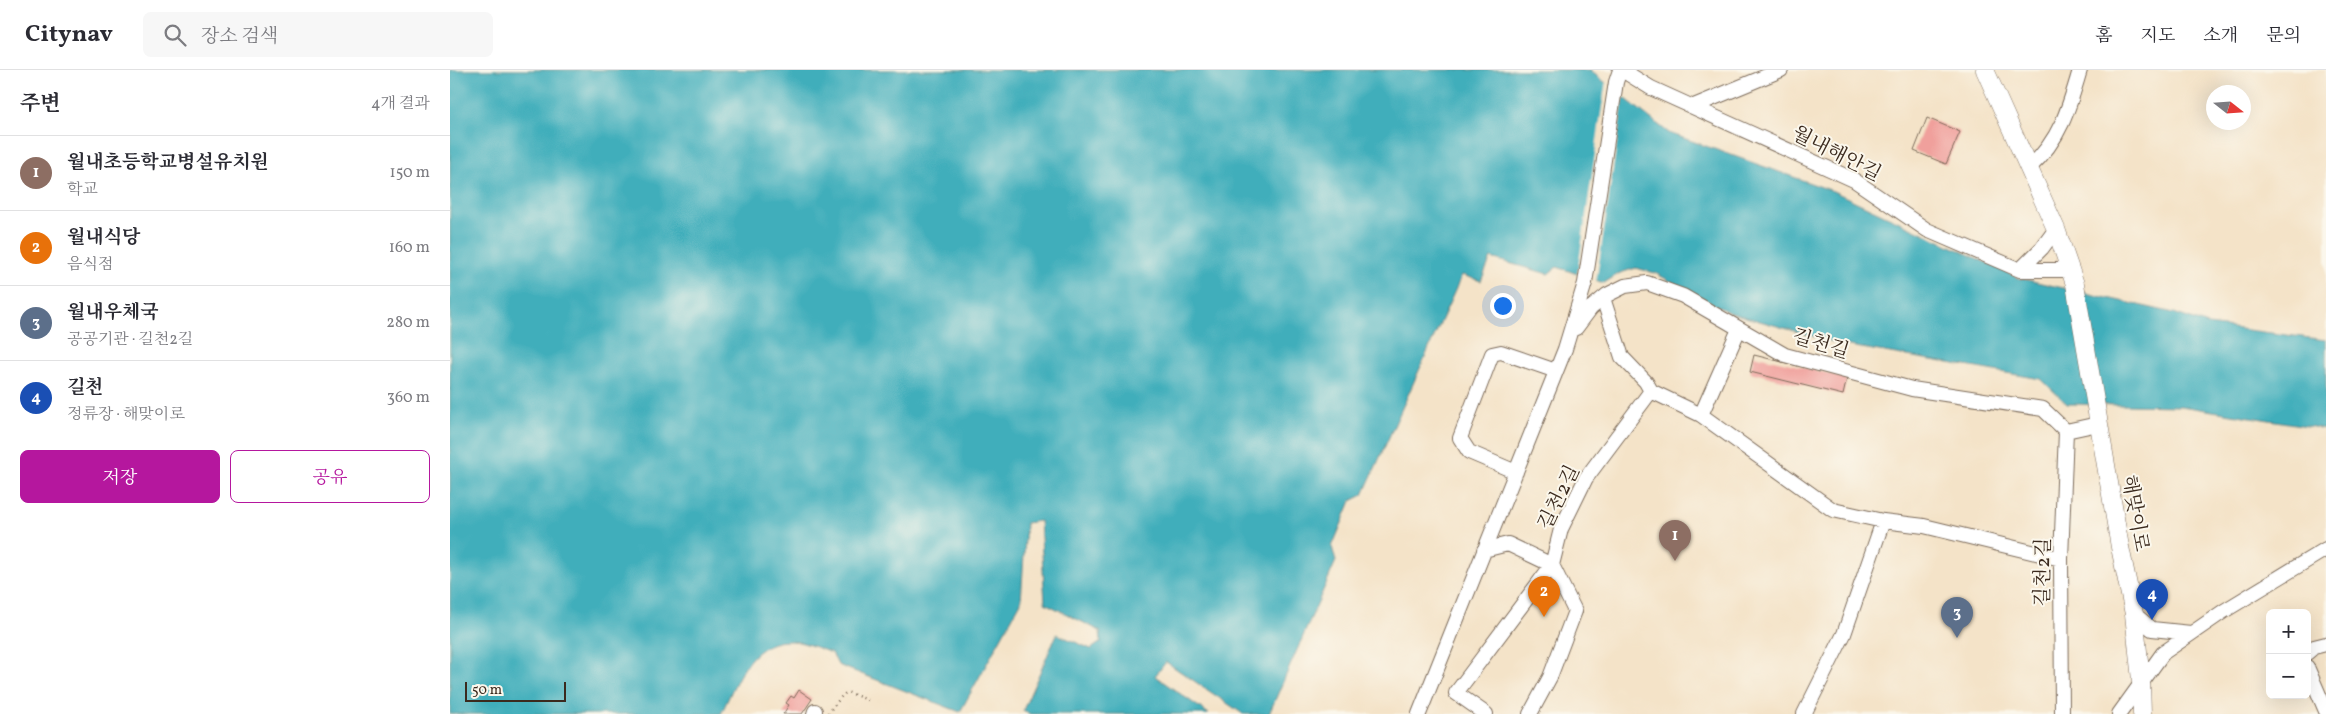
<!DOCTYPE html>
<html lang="ko">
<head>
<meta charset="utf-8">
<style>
  body { margin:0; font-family:Vollkorn,"Noto Serif KR",serif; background:#f7f7f7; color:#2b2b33 }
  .controls { position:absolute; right:15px; bottom:15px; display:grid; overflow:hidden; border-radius:8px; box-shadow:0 5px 20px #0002 }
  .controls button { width:45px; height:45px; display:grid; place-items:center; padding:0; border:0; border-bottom:1px solid #e1e1e2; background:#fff; color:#2b2b33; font:25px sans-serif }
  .compass { position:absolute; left:1756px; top:15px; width:45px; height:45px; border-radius:50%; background:#fff; box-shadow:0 5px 20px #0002; rotate:107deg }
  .scale { position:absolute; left:15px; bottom:12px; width:101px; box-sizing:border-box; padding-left:5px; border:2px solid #3b2a1e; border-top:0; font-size:14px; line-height:18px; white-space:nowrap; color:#3b2a1e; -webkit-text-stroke:4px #fbf7ec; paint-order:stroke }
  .you { position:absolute; left:1052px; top:235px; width:18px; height:18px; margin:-12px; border:4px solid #fff; border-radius:50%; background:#1a73e8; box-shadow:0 0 0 8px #1a73e833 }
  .badge { display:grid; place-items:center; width:32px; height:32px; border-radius:50%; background:#b5179e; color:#fff; font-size:16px; font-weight:700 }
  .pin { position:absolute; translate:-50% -41px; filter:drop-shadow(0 1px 2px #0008) }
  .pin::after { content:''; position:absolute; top:26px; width:18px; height:15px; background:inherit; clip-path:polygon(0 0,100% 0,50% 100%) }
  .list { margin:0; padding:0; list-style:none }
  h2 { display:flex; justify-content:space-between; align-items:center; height:65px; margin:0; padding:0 20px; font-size:21px }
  h2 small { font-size:16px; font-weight:400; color:#7c7c81 }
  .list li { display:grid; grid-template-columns:32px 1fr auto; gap:15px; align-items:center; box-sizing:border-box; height:75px; padding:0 20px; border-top:1px solid #e1e1e2 }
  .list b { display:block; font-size:19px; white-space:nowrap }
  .list p { margin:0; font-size:16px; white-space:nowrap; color:#7c7c81 }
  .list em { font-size:16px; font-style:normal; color:#7c7c81 }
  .actions { display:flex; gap:10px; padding:15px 20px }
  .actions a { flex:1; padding:11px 0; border:1px solid #b5179e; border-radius:8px; text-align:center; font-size:18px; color:#b5179e }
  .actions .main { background:#b5179e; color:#fff }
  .icon { flex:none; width:28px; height:28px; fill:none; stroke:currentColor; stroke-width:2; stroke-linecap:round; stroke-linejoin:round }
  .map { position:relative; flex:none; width:1876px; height:644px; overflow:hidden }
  header { display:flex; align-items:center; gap:30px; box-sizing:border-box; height:70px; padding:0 25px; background:#fff; border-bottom:1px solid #e1e1e2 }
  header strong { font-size:24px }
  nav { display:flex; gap:28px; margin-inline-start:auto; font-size:18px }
  .search { width:350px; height:45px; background:#f7f7f7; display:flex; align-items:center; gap:12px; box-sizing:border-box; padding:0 18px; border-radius:8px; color:#7c7c81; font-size:19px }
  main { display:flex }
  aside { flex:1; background:#fff }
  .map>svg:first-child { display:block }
  .water { fill:#3faebb; stroke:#3d6c6c }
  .pier { fill:#f4e3c8 }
  .building { fill:#f0a09c }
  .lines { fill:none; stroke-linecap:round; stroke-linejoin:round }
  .minor-casing { stroke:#7c6b5a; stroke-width:16 }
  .major-casing { stroke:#7c6b5a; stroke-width:19 }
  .path { stroke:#7c6b5a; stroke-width:2.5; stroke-dasharray:1 4; stroke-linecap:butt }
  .minor { stroke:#fff; stroke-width:14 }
  .major { stroke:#fff; stroke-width:18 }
  .labels { text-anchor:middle; stroke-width:4; stroke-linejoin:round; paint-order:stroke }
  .street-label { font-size:20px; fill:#3b2a1e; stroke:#fbf7ec }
</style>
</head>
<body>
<header>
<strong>Citynav</strong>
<div class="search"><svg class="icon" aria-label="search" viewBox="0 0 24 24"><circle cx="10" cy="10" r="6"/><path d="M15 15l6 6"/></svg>장소 검색</div>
<nav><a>홈</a><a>지도</a><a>소개</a><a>문의</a></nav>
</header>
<main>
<aside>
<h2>주변<small>4개 결과</small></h2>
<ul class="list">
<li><span class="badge" style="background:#8d6e63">1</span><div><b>월내초등학교병설유치원</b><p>학교</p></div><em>150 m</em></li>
<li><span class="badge" style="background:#e8710a">2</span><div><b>월내식당</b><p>음식점</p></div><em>160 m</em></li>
<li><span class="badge" style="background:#5c6f8a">3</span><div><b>월내우체국</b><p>공공기관 · 길천2길</p></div><em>280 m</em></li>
<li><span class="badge" style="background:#1a4fb4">4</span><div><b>길천</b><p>정류장 · 해맞이로</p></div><em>360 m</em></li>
</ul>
<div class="actions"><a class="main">저장</a><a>공유</a></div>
</aside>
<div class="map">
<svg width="1876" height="644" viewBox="0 0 1876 644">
  <rect width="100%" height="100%" fill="#fbf7ec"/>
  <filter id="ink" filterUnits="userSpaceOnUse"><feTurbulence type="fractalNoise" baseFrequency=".02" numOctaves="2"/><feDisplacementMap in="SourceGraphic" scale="10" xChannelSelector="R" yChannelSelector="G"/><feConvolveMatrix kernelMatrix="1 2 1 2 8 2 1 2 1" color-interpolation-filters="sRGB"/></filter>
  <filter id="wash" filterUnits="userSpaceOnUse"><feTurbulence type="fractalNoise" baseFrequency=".0096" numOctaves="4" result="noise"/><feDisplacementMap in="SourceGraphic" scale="20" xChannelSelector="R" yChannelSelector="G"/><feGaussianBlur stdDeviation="1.12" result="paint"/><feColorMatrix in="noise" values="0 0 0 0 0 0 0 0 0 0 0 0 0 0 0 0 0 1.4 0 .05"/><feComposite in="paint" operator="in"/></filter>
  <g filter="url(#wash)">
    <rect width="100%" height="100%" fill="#f4e3c8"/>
    <path class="water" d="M0 0H1141L1142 2 1219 63 1383 121 1569 208 1724 243 1758 255 1876 270V359L1731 336 1617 334 1591 309 1394 275 1278 242 1205 203 1186 198 1170 203 1154 213 1107 197 1098 204 1041 188 1031 211 1012 205 913 425 901 431 882 477 886 491 819 644H793L716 592 705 606 759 644H580L573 640 607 564 641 579 651 572 650 561 595 533 590 451 576 453 571 532 510 642 388 595 382 583C369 579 351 570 337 571 298 572 286 614 271 644H0Z"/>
    <path class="pier" d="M1156 10 1174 25 1146 213 1127 206Z"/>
    <g id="blocks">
      <path class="building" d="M1477 48 1510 62 1496 94 1464 81Z
        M1304 285 1397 308 1393 325 1300 302Z
        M349 620 362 629 352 644H333L339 635 336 633 341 626 344 628Z"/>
    </g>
  </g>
  <g filter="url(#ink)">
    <use href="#blocks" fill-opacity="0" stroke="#7c6b5a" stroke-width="1"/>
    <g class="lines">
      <g class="minor-casing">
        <path id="minor" d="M1172 0 1201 18 1404 110 1477 160 1570 200 1592 178 1606 159
          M1244 36 1331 0
          M1580 97C1610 70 1619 38 1630 0
          M1570 200H1620
          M1153 228 1172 287 1196 312 1201 321 1251 345 1383 440 1433 451 1474 456 1611 489
          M1126 258 1141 238 1157 225 1175 216 1197 213 1233 226 1335 285 1462 319 1593 339 1616 361 1648 354
          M1251 345 1289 259
          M1066 402 1019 382 1010 368 1042 284 1051 282 1106 301
          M1034 480 1058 474 1102 495 1006 623 1036 644
          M1684 544 1702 559 1741 563
          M1857 583 1864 577 1876 574
          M1857 597 1876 641
          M364 644 365 641
          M969 644 1115 279 1135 213 1166 12 1170 0
          M1080 644 1100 607 1125 541 1102 495 1111 459 1136 408 1201 321
          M1354 644 1394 564 1433 451
          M1612 644 1611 489 1616 361
          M1669 644 1713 583 1774 541 1876 479"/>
      </g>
      <g class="major-casing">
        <path id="major" d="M1535 0 1606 159 1625 214 1670 477 1684 544 1691 610 1692 644"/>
      </g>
      <path class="path" d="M378 643 392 626 397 622 418 630"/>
      <use href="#minor" class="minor"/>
      <use href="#major" class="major"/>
    </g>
  </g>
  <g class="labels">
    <g class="street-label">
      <text transform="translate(1387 83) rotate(27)" y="7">월내해안길</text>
      <text transform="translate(1371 273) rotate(17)" y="7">길천길</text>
      <text transform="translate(1108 427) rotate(-64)" y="7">길천2길</text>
      <text transform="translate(1686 443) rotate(80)" y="7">해맞이로</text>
      <text transform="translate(1592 502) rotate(-89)" y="7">길천2길</text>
    </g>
  </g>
</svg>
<div class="controls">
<button>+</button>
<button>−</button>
</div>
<svg class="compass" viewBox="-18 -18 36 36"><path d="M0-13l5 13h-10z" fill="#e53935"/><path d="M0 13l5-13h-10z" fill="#7c7c81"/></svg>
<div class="scale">50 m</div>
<div class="you"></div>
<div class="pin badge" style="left:1225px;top:491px;background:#8d6e63">1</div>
<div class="pin badge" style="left:1094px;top:547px;background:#e8710a">2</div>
<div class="pin badge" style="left:1507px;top:568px;background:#5c6f8a">3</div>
<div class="pin badge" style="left:1702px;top:550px;background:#1a4fb4">4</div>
</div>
</main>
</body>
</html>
